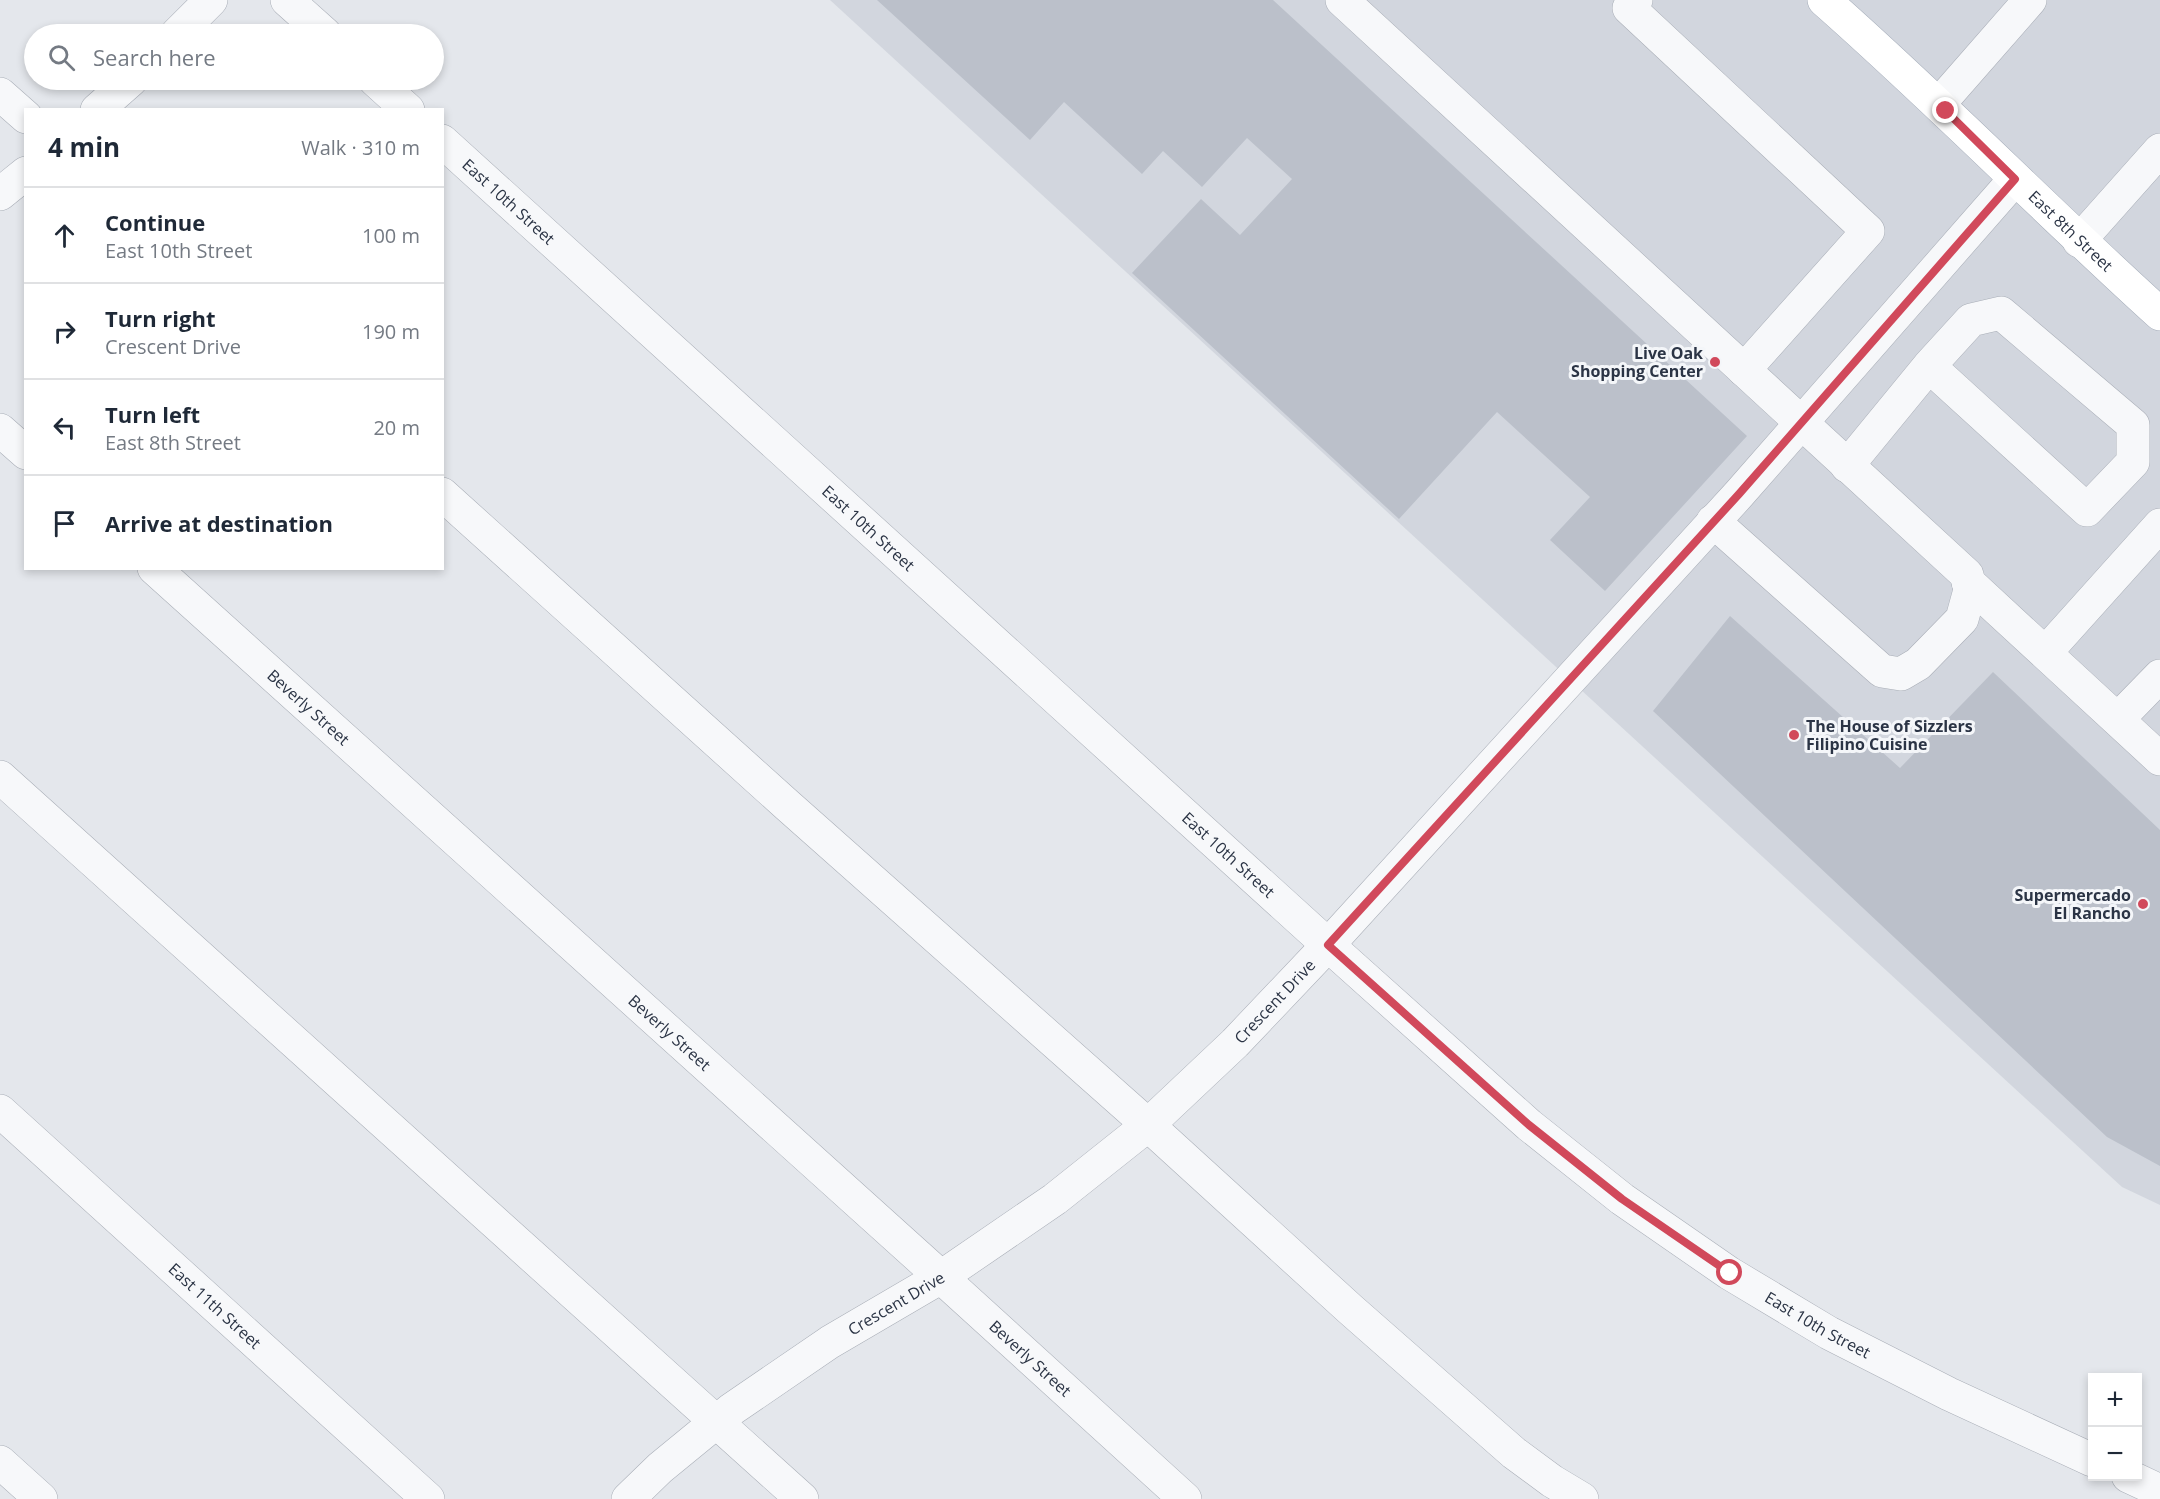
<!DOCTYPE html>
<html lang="en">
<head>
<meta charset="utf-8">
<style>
  body { margin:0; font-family:"Open Sans",sans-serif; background:#f6f6f7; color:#1f2937 }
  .controls { position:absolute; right:18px; bottom:18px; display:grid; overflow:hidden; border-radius:0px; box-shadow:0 3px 9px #0003 }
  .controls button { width:54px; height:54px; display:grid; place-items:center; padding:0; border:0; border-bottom:2px solid #e0e1e3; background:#fff; color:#1f2937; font:30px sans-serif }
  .stop { position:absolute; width:18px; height:18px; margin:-14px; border:4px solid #d1495b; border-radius:50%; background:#fff }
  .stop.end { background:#d1495b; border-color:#fff; box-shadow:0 2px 6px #0008 }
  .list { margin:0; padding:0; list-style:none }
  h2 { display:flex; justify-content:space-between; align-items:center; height:78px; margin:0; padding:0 24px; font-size:26px }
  h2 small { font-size:20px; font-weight:400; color:#747a83 }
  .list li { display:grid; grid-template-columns:39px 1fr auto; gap:18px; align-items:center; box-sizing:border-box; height:96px; padding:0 24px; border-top:2px solid #e0e1e3 }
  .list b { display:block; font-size:22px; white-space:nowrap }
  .list p { margin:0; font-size:20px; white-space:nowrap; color:#747a83 }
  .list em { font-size:20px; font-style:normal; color:#747a83 }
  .icon { flex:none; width:33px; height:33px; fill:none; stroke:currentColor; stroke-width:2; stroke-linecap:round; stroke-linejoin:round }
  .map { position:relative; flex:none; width:2160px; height:1499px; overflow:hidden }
  .search { position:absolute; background:#fff; box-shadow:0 3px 9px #0003; left:24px; top:24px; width:420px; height:66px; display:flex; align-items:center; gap:15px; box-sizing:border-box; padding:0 21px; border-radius:33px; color:#747a83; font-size:22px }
  .panel { position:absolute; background:#fff; box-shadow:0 3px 9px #0003; left:24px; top:108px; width:420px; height:462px; border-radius:0px }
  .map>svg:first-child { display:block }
  .built { fill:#d2d6de }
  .building { fill:#bbc0ca }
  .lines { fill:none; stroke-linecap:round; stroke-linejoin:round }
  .minor-casing { stroke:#a9aeb7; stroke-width:34 }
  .major-casing { stroke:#a3abb8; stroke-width:34 }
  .minor { stroke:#f7f8fa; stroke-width:33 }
  .major { stroke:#fff; stroke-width:33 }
  .route { stroke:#d1495b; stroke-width:8 }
  .poi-dot { fill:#d1495b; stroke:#f4f6f9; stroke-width:2 }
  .labels { text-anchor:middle; stroke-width:6; stroke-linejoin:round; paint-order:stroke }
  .street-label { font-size:16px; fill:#2b3445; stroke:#f4f6f9 }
  .poi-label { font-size:16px; font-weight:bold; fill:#2b3445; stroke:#f4f6f9; text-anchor:end }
</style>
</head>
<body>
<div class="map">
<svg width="2160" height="1499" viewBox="0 0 2160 1499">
  <rect width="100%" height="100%" fill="#e4e7ec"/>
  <path class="built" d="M830 0H2160V1205L2122 1187Z"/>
  <path class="building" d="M877 0H1273L1747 436 1605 591 1550 540 1590 497 1497 412 1399 519 1132 273 1201 199 1240 235 1292 179 1247 138 1202 187 1163 151 1142 174 1064 102 1030 140Z
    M1730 616 1900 768 1993 672 2160 830V1166L2107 1137 1653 711Z"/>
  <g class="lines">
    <g class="minor-casing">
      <g id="minor">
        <path d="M287 0 325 34"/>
        <path d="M1342 0 1967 575 1970 590 1962 619 1918 664 1901 674 1882 671 1713 521"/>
        <path d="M1636 0 1629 8 1868 231 1744 370"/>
        <path d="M177 34 211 0"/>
        <path d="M375 80 408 110"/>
        <path d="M0 94 26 117"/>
        <path d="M1939 104 2030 0"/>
        <path d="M97 110 131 80"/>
        <path id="s1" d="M442 141 1328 945 1529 1125 1622 1199 1729 1273 1829 1333 1949 1394 2092 1460"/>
        <path d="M0 194 26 173"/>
        <path d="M2079 241 2160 150"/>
        <path d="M0 430 26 453"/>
        <path d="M1847 466 1929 366 1971 320 2001 313 2133 425V462L2087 510 1929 366"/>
        <path d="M442 494 786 804 1148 1125 1350 1309 1514 1453 1552 1481 1582 1499"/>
        <path id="s2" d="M154 568 941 1277 1185 1499"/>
        <path d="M1968 582 2160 759"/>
        <path d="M2046 652 2160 525"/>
        <path d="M2118 719 2160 676"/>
        <path d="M0 777 802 1499"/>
        <path id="s3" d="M0 1111 428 1499"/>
        <path d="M0 1462 41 1499"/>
        <path d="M2128 1476 2160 1491"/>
        <path id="s4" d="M628 1499 660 1468 732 1409 830 1342 941 1277 1055 1199 1148 1125 1235 1043 1328 945 1739 494 2015 179"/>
      </g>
    </g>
    <g class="major-casing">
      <g id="major">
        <path id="s5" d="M1824 0C1939 101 2046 211 2160 314"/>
      </g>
    </g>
    <use href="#minor" class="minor"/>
    <use href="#major" class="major"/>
  </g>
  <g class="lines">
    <path class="route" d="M1730 1273 1622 1199 1529 1125 1328 945 1739 494 2015 179 1946 111"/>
  </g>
  <g class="poi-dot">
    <circle cx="1715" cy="362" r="6"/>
    <circle cx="1794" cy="735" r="6"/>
    <circle cx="2143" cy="904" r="6"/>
  </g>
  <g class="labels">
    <g class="street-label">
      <text dy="6" stroke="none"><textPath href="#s1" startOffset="90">East 10th Street</textPath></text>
      <text dy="6" stroke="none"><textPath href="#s5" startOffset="338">East 8th Street</textPath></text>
      <text dy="6" stroke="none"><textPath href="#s1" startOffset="576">East 10th Street</textPath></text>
      <text dy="6" stroke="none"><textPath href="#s2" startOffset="208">Beverly Street</textPath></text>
      <text dy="6" stroke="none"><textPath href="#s1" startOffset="1062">East 10th Street</textPath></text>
      <text dy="6" stroke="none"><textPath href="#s4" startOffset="819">Crescent Drive</textPath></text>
      <text dy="6" stroke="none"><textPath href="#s2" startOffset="694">Beverly Street</textPath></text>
      <text dy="6" stroke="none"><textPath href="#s4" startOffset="333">Crescent Drive</textPath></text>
      <text dy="6" stroke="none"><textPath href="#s3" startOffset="290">East 11th Street</textPath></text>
      <text dy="6" stroke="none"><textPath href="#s1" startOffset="1818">East 10th Street</textPath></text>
      <text dy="6" stroke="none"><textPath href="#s2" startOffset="1180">Beverly Street</textPath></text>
    </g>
    <g class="poi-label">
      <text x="1703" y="359">Live Oak<tspan x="1703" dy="18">Shopping Center</tspan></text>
      <text x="1806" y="732" text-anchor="start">The House of Sizzlers<tspan x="1806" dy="18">Filipino Cuisine</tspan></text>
      <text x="2131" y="901">Supermercado<tspan x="2131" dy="18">El Rancho</tspan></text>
    </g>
  </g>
</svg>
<div class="controls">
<button>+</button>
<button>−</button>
</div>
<div class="stop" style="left:1730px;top:1273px"></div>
<div class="stop end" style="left:1946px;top:111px"></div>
<div class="search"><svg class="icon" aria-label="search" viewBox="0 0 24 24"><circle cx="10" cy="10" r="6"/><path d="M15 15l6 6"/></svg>Search here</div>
<section class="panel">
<h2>4 min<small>Walk · 310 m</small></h2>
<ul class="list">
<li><svg class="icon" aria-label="ahead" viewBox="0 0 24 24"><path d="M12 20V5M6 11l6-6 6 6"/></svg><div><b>Continue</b><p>East 10th Street</p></div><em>100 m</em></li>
<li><svg class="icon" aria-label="right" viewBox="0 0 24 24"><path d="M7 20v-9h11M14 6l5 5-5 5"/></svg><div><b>Turn right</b><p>Crescent Drive</p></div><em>190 m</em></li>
<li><svg class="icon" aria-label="left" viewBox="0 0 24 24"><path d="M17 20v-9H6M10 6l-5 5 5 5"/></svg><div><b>Turn left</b><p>East 8th Street</p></div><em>20 m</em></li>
<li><svg class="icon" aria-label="arrive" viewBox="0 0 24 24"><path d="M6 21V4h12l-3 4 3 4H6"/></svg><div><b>Arrive at destination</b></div></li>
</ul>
</section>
</div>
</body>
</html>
